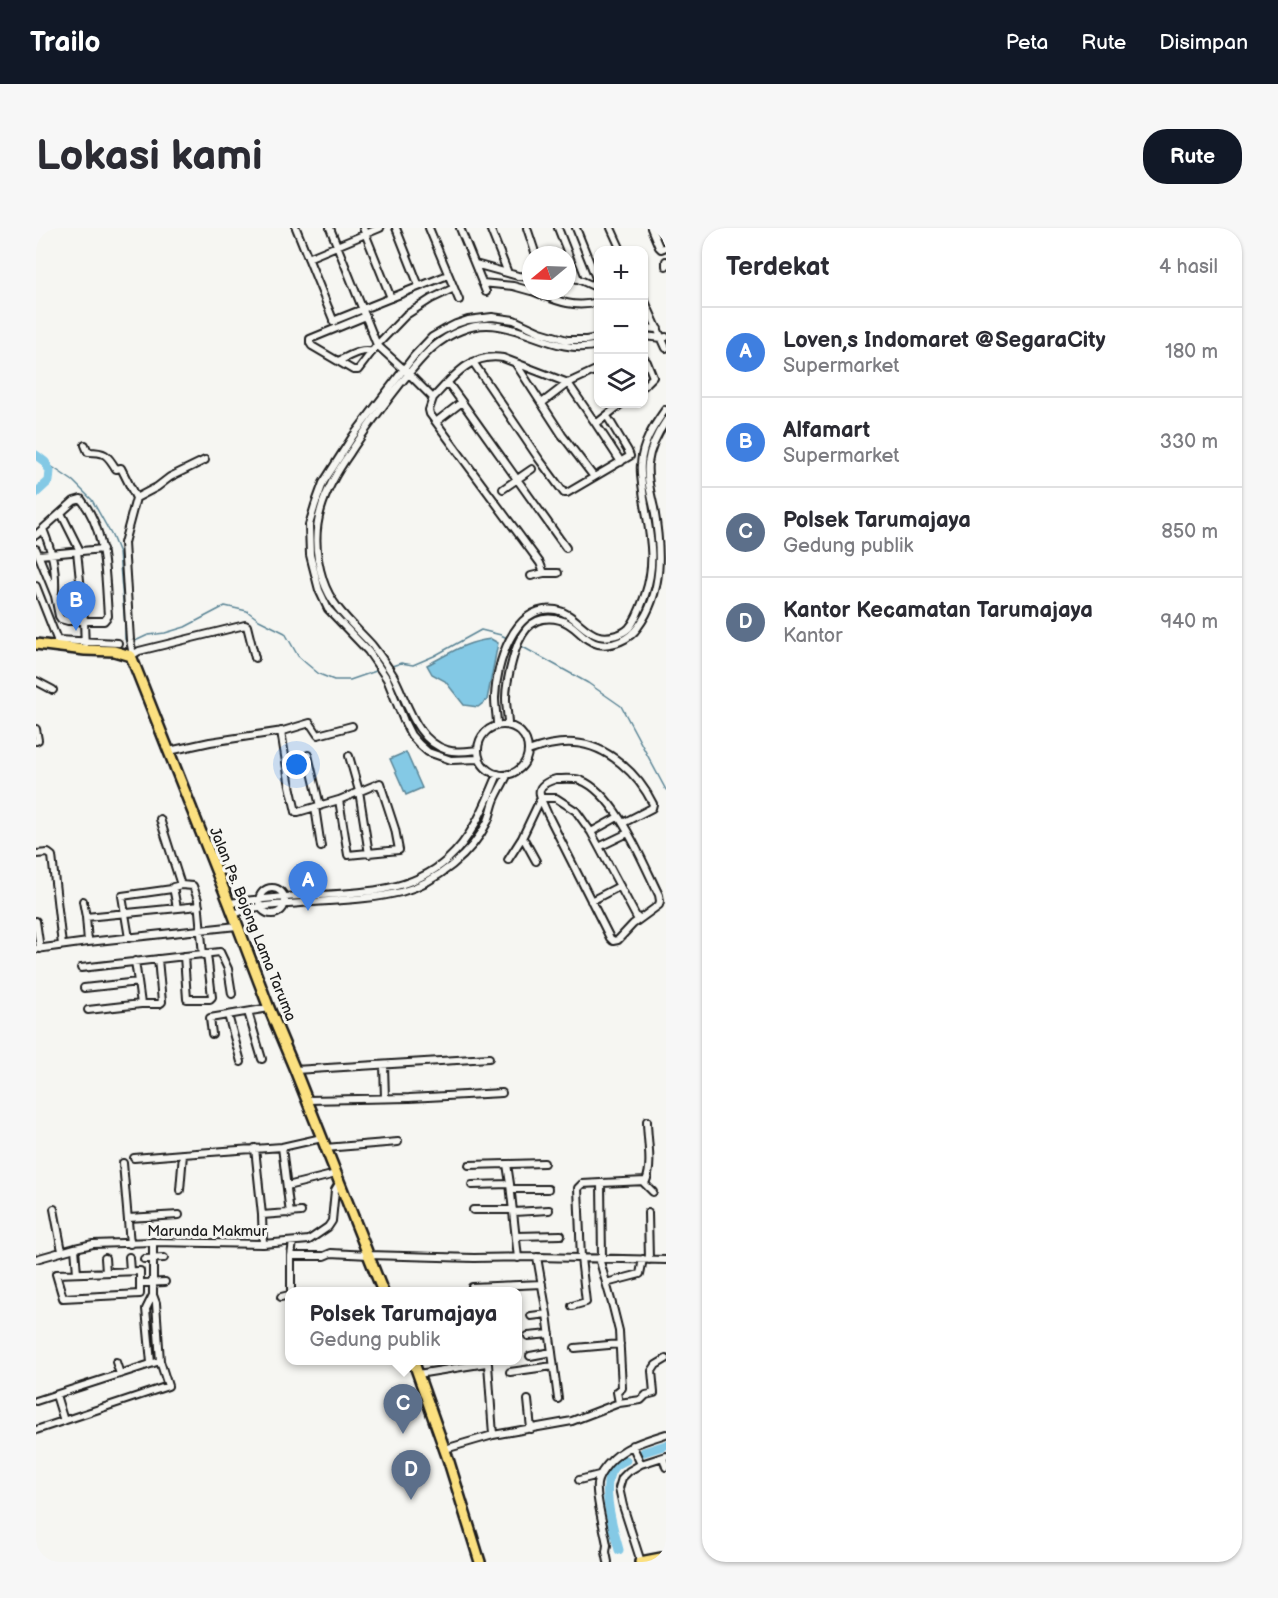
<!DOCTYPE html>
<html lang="id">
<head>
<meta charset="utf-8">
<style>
  body { margin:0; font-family:"Balsamiq Sans",sans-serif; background:#f7f7f7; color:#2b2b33 }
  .controls { position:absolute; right:18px; top:18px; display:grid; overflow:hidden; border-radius:12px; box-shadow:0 2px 4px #0004 }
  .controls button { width:54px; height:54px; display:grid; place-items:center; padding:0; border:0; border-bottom:2px solid #e1e1e2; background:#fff; color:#2b2b33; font:30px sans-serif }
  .compass { position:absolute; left:486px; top:18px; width:54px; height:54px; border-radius:50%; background:#fff; box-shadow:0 2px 4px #0004; rotate:251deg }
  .you { position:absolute; left:261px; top:537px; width:21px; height:21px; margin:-15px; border:4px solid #fff; border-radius:50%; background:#1a73e8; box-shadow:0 0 0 9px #1a73e833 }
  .badge { display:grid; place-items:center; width:39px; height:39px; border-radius:50%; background:#111827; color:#fff; font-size:20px; font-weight:700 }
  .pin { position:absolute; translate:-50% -50px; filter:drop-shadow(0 2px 3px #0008) }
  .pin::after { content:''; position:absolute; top:32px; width:21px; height:18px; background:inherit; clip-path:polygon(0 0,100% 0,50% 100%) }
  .popup { position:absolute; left:249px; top:1059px; width:237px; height:78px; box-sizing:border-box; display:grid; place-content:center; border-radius:12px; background:#fff; filter:drop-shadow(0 2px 4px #0005); font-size:20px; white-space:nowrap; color:#7c7c81 }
  .popup b { font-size:22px; color:#2b2b33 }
  .popup::after { content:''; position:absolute; left:50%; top:100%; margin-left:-12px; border:12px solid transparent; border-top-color:#fff }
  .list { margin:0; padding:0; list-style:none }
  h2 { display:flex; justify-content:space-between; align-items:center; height:78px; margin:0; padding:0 24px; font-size:26px }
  h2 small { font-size:20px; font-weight:400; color:#7c7c81 }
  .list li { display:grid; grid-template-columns:39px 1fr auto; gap:18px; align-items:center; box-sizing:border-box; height:90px; padding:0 24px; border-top:2px solid #e1e1e2 }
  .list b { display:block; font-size:22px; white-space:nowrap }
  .list p { margin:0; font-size:20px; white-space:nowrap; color:#7c7c81 }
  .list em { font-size:20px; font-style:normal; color:#7c7c81 }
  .icon { flex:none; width:33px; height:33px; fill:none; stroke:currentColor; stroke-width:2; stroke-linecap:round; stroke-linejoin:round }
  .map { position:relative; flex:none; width:630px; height:1334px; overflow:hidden; border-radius:24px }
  header { display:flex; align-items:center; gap:36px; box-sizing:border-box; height:84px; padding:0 30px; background:#111827; color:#fff }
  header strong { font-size:28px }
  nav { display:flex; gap:33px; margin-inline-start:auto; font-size:21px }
  .intro { display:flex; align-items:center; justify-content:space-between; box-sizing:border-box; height:144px; padding:0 36px }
  h1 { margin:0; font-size:42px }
  .button { padding:15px 27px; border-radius:24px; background:#111827; color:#fff; font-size:21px; font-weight:700 }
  main { display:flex; gap:36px; padding:0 36px }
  aside { flex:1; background:#fff; border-radius:24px; box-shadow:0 2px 4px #0004 }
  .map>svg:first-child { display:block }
  .water { fill:#84c9e5; stroke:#5a8495; stroke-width:1.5 }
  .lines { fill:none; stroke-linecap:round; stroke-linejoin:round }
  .stream { stroke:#5a8495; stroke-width:1.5 }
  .river { stroke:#84c9e5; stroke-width:9 }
  .street-casing { stroke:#1c1c1c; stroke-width:10 }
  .primary-casing { stroke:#1c1c1c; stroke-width:14 }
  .street { stroke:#f6f6f2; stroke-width:6 }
  .primary { stroke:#fbe080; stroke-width:9 }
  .labels { text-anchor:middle; stroke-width:6; stroke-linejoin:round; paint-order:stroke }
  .street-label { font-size:15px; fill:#1c1c1c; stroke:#f6f6f2 }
</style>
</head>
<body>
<header>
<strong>Trailo</strong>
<nav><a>Peta</a><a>Rute</a><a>Disimpan</a></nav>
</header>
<div class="intro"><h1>Lokasi kami</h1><a class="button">Rute</a></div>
<main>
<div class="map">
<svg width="630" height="1334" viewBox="0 0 630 1334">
  <rect width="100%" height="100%" fill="#f6f6f2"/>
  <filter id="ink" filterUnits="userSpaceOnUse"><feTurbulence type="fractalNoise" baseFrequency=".0167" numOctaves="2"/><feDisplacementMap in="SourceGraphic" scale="12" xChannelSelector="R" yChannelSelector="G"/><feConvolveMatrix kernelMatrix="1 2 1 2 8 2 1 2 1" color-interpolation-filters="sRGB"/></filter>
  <g filter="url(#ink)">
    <path class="water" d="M455 411 462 415 451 472 442 479 428 477 409 453 396 446 391 437C415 425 428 414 455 411Z
      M370 524 386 560 370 567 354 531Z"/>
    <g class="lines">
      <path class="stream" d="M9 234 37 253 56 272 76 308 83 325 89 398V411L91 416 93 415
        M97 414 112 407 129 405 149 399 189 378 211 383 223 392 249 405 262 428 271 436 283 446 298 452H314L343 442
        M485 418 552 455 585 478 630 562
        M353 439 365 435 377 437 398 428 445 402 465 407 473 411"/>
      <path class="river" d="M0 227 9 234 14 243 13 253 0 265
        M608 1224 630 1217
        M583 1322C578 1303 563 1256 578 1239 581 1236 587 1234 590 1232"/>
      <g class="street-casing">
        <path id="street" d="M260 0 298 94
          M294 0 341 117 373 146 397 170 393 182 394 186 504 335 508 345H522
          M327 0 355 70
          M360 0 383 58
          M393 0 423 72
          M424 0 450 64
          M454 0 472 45
          M491 0 500 27
          M522 0 542 51
          M540 0 562 55
          M575 0 585 22
          M615 0 623 19 625 21 630 19
          M272 30 344 0
          M630 33V38
          M439 36 482 48 495 49
          M531 50 542 51 562 60
          M446 55 477 58 495 63
          M496 63C519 72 537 81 562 74
          M608 71 630 120
          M330 88 274 111V115L276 118 317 142H322L341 117 370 87 395 71 418 60
          M297 93 412 47
          M608 100 622 101
          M608 108 626 110 630 109
          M608 131 611 134 617 149 608 158
          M302 133C312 129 325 120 336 124
          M437 134 503 231 528 265H531L594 228 592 223 571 188
          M480 136 526 207 558 249
          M397 170C417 149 434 125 467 130L532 155 560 196 585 176
          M426 174 530 320
          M506 175 532 155 562 141
          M400 194 426 174 412 155
          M560 196 585 234
          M49 217 52 224C69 224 71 226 80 241L85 240 100 270
          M467 261 496 241
          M25 285 44 323
          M7 301C16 324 20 338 19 364
          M0 307 38 273 45 271C71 304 69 348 72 388L68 393H32L25 391 23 388 19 368 0 321
          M41 323 48 392 49 422
          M3 327 67 321
          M495 348 508 345
          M0 358 24 419
          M21 412 82 415
          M97 427 94 412 88 315 100 270 121 259 134 249 169 232
          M95 428 103 423 111 421 209 397 211 398 219 430
          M0 453 17 462
          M461 497C461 488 459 479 459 470 460 437 477 376 520 382 538 385 547 404 563 408 573 410 586 407 593 400 601 391 605 378 609 367 622 329 612 302 607 263 606 255 604 245 605 236 606 216 617 199 629 182
          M472 497C472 488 470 479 470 470 470 458 473 445 476 434 482 409 493 384 524 392 539 395 547 413 562 416 577 419 594 411 602 399 628 364 625 321 618 280 615 266 610 250 612 235 614 219 621 206 630 193
          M442 522a25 25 0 1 1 50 0a25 25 0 1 1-50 0Z
          M0 501 2 512 0 513
          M245 503 253 553 260 584H262L303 572 344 555 359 601 363 622 312 627 303 572
          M442 522C432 523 420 525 411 522 379 513 371 472 357 447 351 437 343 426 336 417 317 396 296 380 287 352 280 330 278 304 285 281 291 260 302 242 314 225 330 200 347 178 365 155 374 144 384 131 395 121 404 113 415 106 426 102 475 82 513 130 562 117
          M133 523 174 514 247 503 274 495 282 507 316 498
          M492 523C506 518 524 514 538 515 572 517 603 547 617 576L616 580 587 595
          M272 527 284 578
          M313 528 323 563 333 626
          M443 531 415 532 392 524 383 516 375 507 368 493 351 451 332 423 292 381 283 362 274 327 273 297 279 277 287 255 317 208 378 128 396 109 408 102 420 96 432 92 456 89 478 92 504 104 531 112H550L562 110
          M520 551C527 551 537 550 544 552 580 565 607 635 623 667L624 673 623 677 597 696 582 712 577 713 574 710 512 587C504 568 495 558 520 551Z
          M279 579 285 619
          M124 591 145 657
          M555 604 582 589
          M486 610 489 613 500 633
          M563 619 592 605
          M0 626 12 625 16 628 26 717
          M472 632 486 610 505 570H520L540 583 555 604 602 692
          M223 673a13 13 0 1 1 26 0a13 13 0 1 1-26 0Z
          M47 673 50 689
          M555 673 584 658
          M193 675C218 672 242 669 266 668 316 665 371 667 411 632 437 609 449 577 462 546
          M141 680 137 659 145 657 157 658 162 672 167 727
          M197 687C214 677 245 677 265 675 298 672 333 672 365 664 401 654 436 626 452 593 455 586 456 578 459 571 463 562 468 554 472 546
          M0 693 4 721
          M93 710 86 668 136 661
          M52 714 50 689 163 678
          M0 721 52 714 201 698
          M148 728 151 771H174L176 769 171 726
          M45 740 184 724 192 741 196 766
          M48 760 102 754 99 733
          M105 776H123L126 774 122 731
          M52 782 105 776 102 754
          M212 784 226 831
          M192 787 205 834
          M176 806 174 790 233 780
          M348 837 349 870
          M259 842 453 830
          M271 872 373 870 466 865
          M246 919 254 986
          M219 920 226 987 227 1016
          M289 920 362 914
          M98 930 147 926
          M87 935 94 1016
          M471 936 474 956
          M433 937 508 935
          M608 955 617 964
          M436 957 474 956 482 1030
          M251 958 300 946
          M475 961H512
          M144 962 147 926 246 919 286 910
          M18 981 26 1023
          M437 982H477
          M478 984 513 982
          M612 985 613 1032
          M226 987 265 984
          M92 990 143 987
          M480 1008 525 1007
          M39 1020 41 1045
          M255 1028H288L295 1025 333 1027 438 1030 501 1029 630 1032
          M93 1029 94 1043
          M501 1029 511 1086 522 1171
          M69 1030 70 1044
          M563 1030 577 1079 583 1103 586 1160 581 1164 583 1175
          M566 1030 565 955 610 953C617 937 611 911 611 893
          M0 1031 39 1020 57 1016 117 1014 227 1016 273 1012 292 999 296 993 299 962 304 954
          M108 1031 128 1030
          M104 1043V1066L27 1070 20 1046Z
          M108 1055 129 1054
          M570 1055 604 1046 607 1031
          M436 1059 506 1056
          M255 1064V1028L257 1014
          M245 1069 253 1067
          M536 1078 550 1074 545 1030 542 960 546 956 565 955
          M495 1088 511 1086
          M492 1108 514 1106
          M539 1120 584 1116
          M494 1128 516 1124
          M80 1134 84 1146
          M115 1135 110 1081 117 1067
          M474 1144 517 1138
          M382 1146 450 1135 452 1136 457 1207
          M20 1167 28 1193
          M492 1172 495 1201
          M0 1173 124 1133
          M0 1202 132 1158 124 1133 120 1075 117 1067V1014
          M596 1217 605 1236
          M409 1221 457 1207 536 1193 583 1175 605 1172 610 1167 618 1165 616 1143 620 1137 630 1131
          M627 1229 630 1239
          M543 1252 563 1247
          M572 1334 570 1324 571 1317C569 1303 559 1269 561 1256 562 1248 567 1242 572 1236 588 1218 608 1213 630 1206
          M605 1334 587 1278 583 1260 586 1250 593 1243 605 1236 630 1228"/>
      </g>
      <g class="primary-casing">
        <path id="primary" d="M0 416 49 422 78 423 95 428 193 675 233 780 259 842 347 1064
          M377 1132 413 1234 444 1334
          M604 1334 630 1329"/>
      </g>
      <use href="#street" class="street"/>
      <use href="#primary" class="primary"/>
    </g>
  </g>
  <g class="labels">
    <g class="street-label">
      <text transform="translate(217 696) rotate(68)" y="5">Jalan Ps. Bojong Lama Taruma</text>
      <text x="171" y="1008">Marunda Makmur</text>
    </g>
  </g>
</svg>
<div class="controls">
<button>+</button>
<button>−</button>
<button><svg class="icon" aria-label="layers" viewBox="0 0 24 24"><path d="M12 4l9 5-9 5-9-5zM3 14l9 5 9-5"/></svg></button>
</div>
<svg class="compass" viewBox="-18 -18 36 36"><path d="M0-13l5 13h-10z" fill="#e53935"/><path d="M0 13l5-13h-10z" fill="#7c7c81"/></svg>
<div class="you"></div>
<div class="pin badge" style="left:272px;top:683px;background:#3f7fe0">A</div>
<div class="pin badge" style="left:40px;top:403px;background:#3f7fe0">B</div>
<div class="pin badge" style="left:367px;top:1206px;background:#5c6f8a">C</div>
<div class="popup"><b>Polsek Tarumajaya</b>Gedung publik</div>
<div class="pin badge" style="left:375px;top:1272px;background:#5c6f8a">D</div>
</div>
<aside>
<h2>Terdekat<small>4 hasil</small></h2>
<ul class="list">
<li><span class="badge" style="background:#3f7fe0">A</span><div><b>Loven,s Indomaret @SegaraCity</b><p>Supermarket</p></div><em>180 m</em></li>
<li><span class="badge" style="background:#3f7fe0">B</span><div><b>Alfamart</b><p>Supermarket</p></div><em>330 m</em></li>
<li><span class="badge" style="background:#5c6f8a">C</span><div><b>Polsek Tarumajaya</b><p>Gedung publik</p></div><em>850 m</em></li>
<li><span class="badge" style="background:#5c6f8a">D</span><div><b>Kantor Kecamatan Tarumajaya</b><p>Kantor</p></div><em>940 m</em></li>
</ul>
</aside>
</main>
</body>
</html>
